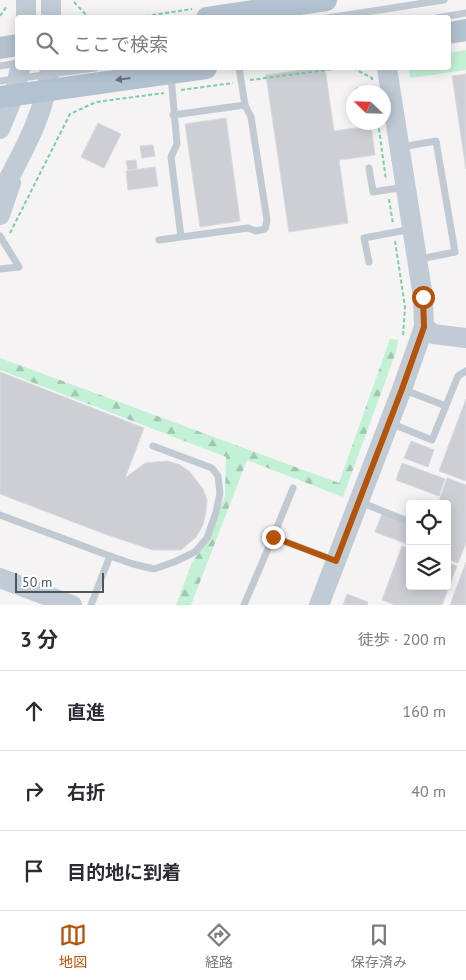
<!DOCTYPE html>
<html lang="ja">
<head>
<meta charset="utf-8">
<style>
  body { margin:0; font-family:"PT Sans","Noto Sans JP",sans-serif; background:#f7f7f7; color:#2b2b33 }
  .controls { position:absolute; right:15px; bottom:15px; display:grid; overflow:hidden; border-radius:5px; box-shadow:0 2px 12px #0003 }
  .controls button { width:45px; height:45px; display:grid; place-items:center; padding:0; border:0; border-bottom:1px solid #e1e1e2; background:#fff; color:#2b2b33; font:25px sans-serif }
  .compass { position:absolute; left:346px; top:85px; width:45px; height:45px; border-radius:50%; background:#fff; box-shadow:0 2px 12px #0003; rotate:293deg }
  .scale { position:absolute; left:15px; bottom:12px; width:89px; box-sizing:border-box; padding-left:5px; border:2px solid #4a5661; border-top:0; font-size:14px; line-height:18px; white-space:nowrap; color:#4a5661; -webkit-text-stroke:4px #fff; paint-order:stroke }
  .stop { position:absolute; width:15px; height:15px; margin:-11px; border:4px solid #b45309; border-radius:50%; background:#fff }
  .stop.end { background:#b45309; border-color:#fff; box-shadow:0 1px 5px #0008 }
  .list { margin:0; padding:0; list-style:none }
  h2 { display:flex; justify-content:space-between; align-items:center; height:65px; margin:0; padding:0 20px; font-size:21px }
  h2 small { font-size:16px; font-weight:400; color:#7c7c81 }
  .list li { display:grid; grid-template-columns:32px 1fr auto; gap:15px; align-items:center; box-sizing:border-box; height:80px; padding:0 20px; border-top:1px solid #e1e1e2 }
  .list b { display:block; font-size:19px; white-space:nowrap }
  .list em { font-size:16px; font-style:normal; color:#7c7c81 }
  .icon { flex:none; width:28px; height:28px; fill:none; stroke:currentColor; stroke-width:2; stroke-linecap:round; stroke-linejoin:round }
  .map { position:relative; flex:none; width:466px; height:605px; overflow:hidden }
  .search { position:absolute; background:#fff; box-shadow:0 2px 12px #0003; left:15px; right:15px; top:15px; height:55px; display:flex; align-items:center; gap:12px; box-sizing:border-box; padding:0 18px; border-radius:5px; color:#7c7c81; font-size:19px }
  .sheet { height:305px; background:#fff }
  nav { display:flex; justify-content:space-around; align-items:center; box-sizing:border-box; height:70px; border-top:1px solid #e1e1e2; background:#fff; font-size:14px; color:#7c7c81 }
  nav a { display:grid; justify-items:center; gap:2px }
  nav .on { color:#b45309 }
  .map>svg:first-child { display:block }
  .green { fill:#c3f1d5 }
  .forest { fill:url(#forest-firs) }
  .building { fill:#cdcfd5; stroke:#d7d9de }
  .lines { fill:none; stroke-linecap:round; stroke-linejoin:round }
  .path { stroke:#7ad0a6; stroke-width:2; stroke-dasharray:4 2.5; stroke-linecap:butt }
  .lane { stroke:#c1cad2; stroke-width:7 }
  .secondary { stroke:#c1cbd6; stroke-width:20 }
  .primary { stroke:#b3c2d1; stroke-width:22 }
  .oneway { fill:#64717d }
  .route { stroke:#b45309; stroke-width:6 }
</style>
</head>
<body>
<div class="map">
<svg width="466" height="605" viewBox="0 0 466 605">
  <defs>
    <pattern id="forest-firs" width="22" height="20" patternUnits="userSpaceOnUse" patternTransform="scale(1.25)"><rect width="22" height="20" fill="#c3f1d5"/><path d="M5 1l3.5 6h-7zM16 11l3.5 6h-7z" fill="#a0c6b0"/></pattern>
  </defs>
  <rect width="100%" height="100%" fill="#f5f3f3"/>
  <path class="green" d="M466 50V70L410 78 409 70 411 68H448L449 53Z"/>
  <path class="forest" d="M390 339 398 340 396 352 343 497 247 460 191 605H176L192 562 202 549 225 496 226 457 0 370V358L339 483Z"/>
  <path class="building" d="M317 68H325L334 131 371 126 375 155 339 160 348 223 289 232 266 75Z
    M466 74V169L452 76Z
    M226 118 240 221 200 227 185 124Z
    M98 123 121 134 104 168 81 157Z
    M153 145 155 156 142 158 140 146Z
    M136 160 137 169 128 170 126 161Z
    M155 167 158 186 128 190 126 171Z
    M0 372 144 428 125 478 145 463 168 461 180 465 189 471 203 489 207 500 206 512 203 525 196 537 181 550H153L105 534 0 494Z
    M466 399V481L439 471Z
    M411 441 434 450 428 467 404 458Z
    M402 463 445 479 439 496 396 480Z
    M447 478 466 485V543L458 563 447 559V504H438Z
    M382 514 410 524V545L375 532Z
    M402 546 410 549V586H447V563L457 566 442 605H395L382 600Z
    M466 562V605H450Z
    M347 594 368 602 367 605H343Z"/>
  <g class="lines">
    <path class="path" d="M74 2 89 18
      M0 16 7 6
      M133 18 192 9
      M353 68 372 78V80
      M250 80 342 68
      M181 90 233 83
      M378 122 386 180
      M389 199 393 224
      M10 233 70 114 96 102 164 93
      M395 241 405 307 403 336"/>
    <path class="lane" d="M327 18 444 0
      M437 18 466 13
      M0 66 18 63
      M171 76 177 144 171 157 181 237 248 228 256 231 265 229 267 220 251 117 245 105 239 68
      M0 81 95 68
      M358 91V92
      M173 115 245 105
      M401 147 436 141 455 252 420 259
      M369 168 373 192 405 187
      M0 236 19 267 0 269
      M159 240 181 237
      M369 262 364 238 412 229
      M402 389 446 406
      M390 423 432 440 458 376 466 371
      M360 502 410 522
      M0 515 110 556 91 605
      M273 537 293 488
      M110 556 133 564 154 569 174 562 195 552 207 538 216 512 220 493 218 476 212 468 153 446
      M244 605 273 537 334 560"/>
    <path class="secondary" d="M51 0V18
      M26 18V0
      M0 129 14 95 20 68
      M0 195C21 155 46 113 50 68
      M0 215 11 183
      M424 327 433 334 466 338
      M0 578 72 605
      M319 605 402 389 424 327 423 297 387 68"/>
    <path class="primary" d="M207 18 326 0
      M448 33 466 30
      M0 48 18 45
      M0 97 206 68"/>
  </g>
  <defs><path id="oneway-solid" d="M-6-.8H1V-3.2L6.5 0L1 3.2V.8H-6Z" transform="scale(1.25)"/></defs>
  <use class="oneway" href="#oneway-solid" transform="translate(123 79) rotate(172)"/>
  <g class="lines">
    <path class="route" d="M273 537 336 561 402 389 424 327 423 297"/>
  </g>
</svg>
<div class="controls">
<button><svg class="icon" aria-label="locate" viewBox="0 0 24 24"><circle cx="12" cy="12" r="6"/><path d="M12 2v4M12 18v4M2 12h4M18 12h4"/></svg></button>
<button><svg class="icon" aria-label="layers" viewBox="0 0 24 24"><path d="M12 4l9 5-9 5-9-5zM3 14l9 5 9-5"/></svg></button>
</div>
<svg class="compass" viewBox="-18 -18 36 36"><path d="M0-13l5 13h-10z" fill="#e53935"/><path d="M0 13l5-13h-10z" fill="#7c7c81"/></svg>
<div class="scale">50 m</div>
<div class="stop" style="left:423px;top:297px"></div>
<div class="stop end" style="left:273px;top:537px"></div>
<div class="search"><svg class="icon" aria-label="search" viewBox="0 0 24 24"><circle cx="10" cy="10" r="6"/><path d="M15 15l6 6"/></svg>ここで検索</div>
</div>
<section class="sheet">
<h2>3 分<small>徒歩 · 200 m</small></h2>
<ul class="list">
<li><svg class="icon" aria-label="ahead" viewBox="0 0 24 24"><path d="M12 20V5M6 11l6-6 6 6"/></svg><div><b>直進</b></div><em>160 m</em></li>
<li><svg class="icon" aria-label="right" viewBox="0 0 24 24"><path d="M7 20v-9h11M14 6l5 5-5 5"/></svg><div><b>右折</b></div><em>40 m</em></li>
<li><svg class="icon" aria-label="arrive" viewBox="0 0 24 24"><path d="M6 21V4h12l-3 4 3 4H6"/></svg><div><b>目的地に到着</b></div></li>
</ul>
</section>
<nav>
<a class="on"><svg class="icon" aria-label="map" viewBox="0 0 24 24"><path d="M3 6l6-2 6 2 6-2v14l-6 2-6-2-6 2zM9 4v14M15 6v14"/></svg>地図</a>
<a><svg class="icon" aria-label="directions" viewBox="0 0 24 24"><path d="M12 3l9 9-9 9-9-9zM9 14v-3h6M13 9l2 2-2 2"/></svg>経路</a>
<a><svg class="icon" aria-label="saved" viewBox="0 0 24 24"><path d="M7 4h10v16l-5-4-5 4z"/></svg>保存済み</a>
</nav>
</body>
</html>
